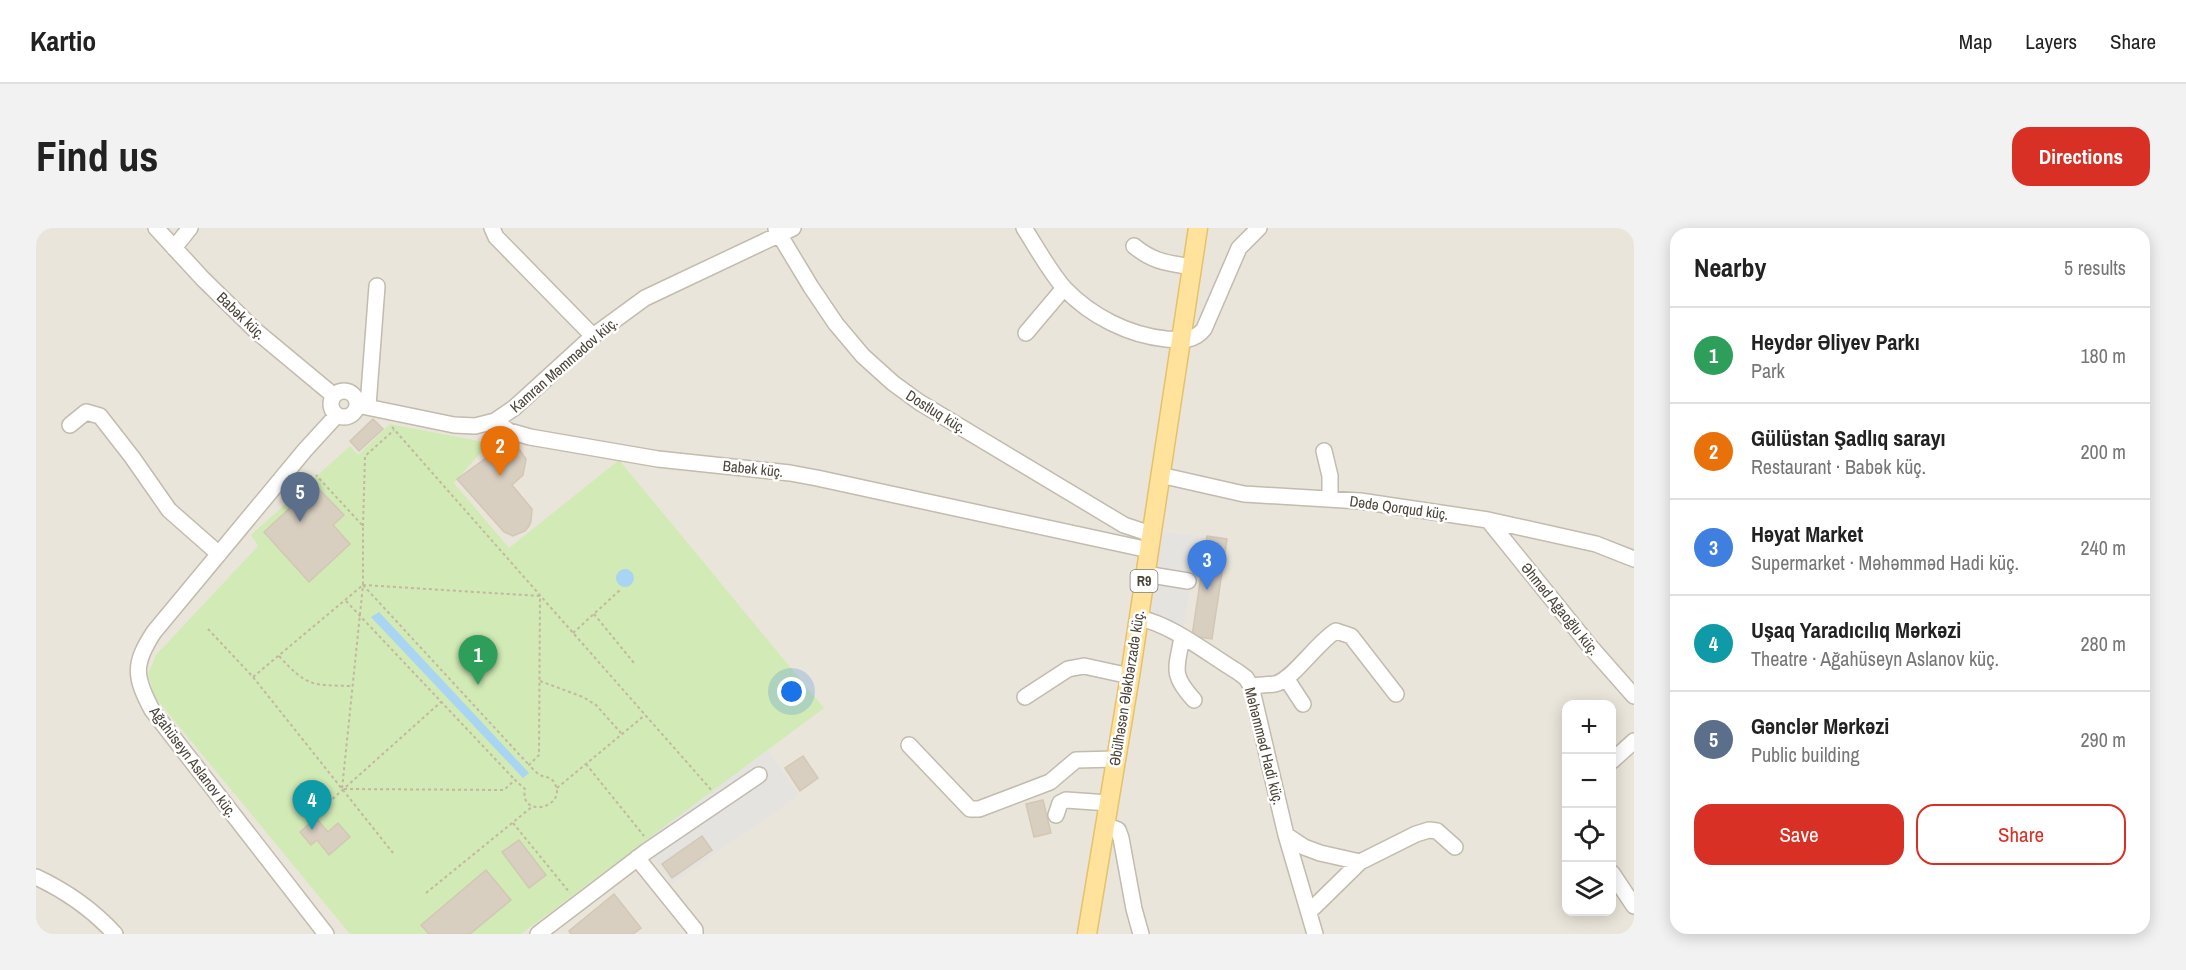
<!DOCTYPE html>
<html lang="en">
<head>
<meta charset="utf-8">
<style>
  body { margin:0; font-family:"Archivo Narrow",sans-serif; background:#f2f2f2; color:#222 }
  .controls { position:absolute; right:18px; bottom:18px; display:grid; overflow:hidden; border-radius:12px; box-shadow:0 3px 15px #0003 }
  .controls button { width:54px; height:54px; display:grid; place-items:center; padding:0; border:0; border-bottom:2px solid #e0e0e0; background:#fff; color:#222; font:30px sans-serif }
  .you { position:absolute; left:756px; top:464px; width:21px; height:21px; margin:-15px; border:4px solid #fff; border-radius:50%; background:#1a73e8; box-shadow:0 0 0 9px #1a73e833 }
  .badge { display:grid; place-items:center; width:39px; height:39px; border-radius:50%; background:#d93025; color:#fff; font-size:20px; font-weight:700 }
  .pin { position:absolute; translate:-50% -50px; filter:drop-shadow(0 2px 3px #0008) }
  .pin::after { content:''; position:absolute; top:32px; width:21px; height:18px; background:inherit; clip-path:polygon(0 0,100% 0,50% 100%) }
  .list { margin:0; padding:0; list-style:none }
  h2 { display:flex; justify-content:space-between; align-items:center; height:78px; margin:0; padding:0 24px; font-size:26px }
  h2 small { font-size:20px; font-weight:400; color:#767676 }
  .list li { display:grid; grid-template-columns:39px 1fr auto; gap:18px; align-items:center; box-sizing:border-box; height:96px; padding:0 24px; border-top:2px solid #e0e0e0 }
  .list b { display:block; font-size:22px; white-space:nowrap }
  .list p { margin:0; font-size:20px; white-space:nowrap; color:#767676 }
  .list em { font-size:20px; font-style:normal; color:#767676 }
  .actions { display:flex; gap:12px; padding:18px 24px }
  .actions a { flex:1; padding:14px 0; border:2px solid #d93025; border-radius:18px; text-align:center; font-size:21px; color:#d93025 }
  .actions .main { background:#d93025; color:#fff }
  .icon { flex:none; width:33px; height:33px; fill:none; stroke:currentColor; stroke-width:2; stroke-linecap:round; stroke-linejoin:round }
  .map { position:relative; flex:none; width:1598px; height:706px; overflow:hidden; border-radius:18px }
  header { display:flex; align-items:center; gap:36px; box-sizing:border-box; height:84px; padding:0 30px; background:#fff; border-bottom:2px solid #e0e0e0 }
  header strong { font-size:28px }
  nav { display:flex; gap:33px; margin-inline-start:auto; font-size:21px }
  .intro { display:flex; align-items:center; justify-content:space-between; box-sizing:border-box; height:144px; padding:0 36px }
  h1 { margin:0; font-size:42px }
  .button { padding:15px 27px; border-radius:18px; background:#d93025; color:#fff; font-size:21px; font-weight:700 }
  main { display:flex; gap:36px; padding:0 36px }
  aside { flex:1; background:#fff; border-radius:18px; box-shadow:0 3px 15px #0003 }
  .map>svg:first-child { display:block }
  .residential { fill:#eae5da; fill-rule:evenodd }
  .green { fill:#d2eab5 }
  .parking { fill:#e5e3e0 }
  .water { fill:#a9d4f2 }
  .building { fill:#d8cfc1; stroke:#d3c7b4; stroke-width:1.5 }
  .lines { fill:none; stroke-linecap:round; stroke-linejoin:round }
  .minor-casing { stroke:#c2bbae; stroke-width:18 }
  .major-casing { stroke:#e6c16a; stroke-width:21 }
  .path { stroke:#c4b79f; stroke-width:2; stroke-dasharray:3 3; stroke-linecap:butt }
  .minor { stroke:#fff; stroke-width:15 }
  .major { stroke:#ffe39c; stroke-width:18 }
  .labels { text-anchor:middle; stroke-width:5; stroke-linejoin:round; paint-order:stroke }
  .shield { fill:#fff; stroke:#817c74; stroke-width:1.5 }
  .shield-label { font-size:14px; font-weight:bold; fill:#4b4439 }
  .street-label { font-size:15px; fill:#4b4439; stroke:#fff }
</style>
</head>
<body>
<header>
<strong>Kartio</strong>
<nav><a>Map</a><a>Layers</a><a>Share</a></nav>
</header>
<div class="intro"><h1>Find us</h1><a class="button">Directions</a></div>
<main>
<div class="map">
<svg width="1598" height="706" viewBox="0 0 1598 706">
  <rect width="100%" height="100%" fill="#f6f3ec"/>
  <path class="residential" d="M0 0H1598V706H0ZM1530 476H1576V684H1530Z"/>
  <path class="green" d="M354 196 453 215 418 255 473 320 583 232 788 480 485 706H314L118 468 112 446 120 427 222 318 215 307 314 218 322 227Z"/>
  <path class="parking" d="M1124 304 1163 308 1147 402 1111 381Z
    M732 522 763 567 636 656 606 615Z"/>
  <path class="water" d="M580 350a9 9 0 1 1 18 0a9 9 0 1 1-18 0Z
    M343 384 493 545 487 550 335 389Z"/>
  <path class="building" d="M337 191 347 201 323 223 314 213Z
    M471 218 483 221 490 231 487 247 476 257 496 281 495 293 493 298 489 303 477 308 468 304 421 251 464 220Z
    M279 257 308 287 297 297 314 316 273 354 228 304Z
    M1171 308 1191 311 1176 411 1156 408Z
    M767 528 782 550 764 563 749 540Z
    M1007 572 1015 605 998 609 990 576Z
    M280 590 292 604 302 595 314 609 293 627 281 612 275 617 264 604Z
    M666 608 676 622 636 650 626 636Z
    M483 612 510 647 493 660 466 624Z
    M450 642 475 672 434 706H393L385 697Z
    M578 666 605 700 597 706H535L533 703Z"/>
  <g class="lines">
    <g class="minor-casing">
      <path id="minor" d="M120 0 167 51 220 103 297 167
        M456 0 460 9 557 108
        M988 0C1001 20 1013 43 1029 61 1055 88 1092 107 1130 111 1144 112 1158 114 1168 101L1203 20 1223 0
        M740 1 775 59 800 96 827 128 857 155 883 174 1088 297 1115 306
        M1098 18C1117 34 1132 35 1156 39
        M138 20 154 0
        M990 105 1028 60
        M295 176a13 13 0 1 1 26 0a13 13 0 1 1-26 0Z
        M321 177 418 197 439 198 459 193 478 180 557 108 609 70 757 0
        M332 178 341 58
        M459 193 473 203 494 209 622 231 754 245 781 250 1113 322
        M34 197 50 184 64 188 96 229 133 282 183 326
        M1288 223 1294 248V271
        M1124 247 1208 266 1324 273 1452 292 1560 316 1598 331
        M1452 292 1553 417 1598 468
        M1109 346 1152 353
        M1103 390C1137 397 1172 426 1202 444L1210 450 1215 458 1250 607 1279 706
        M1146 410C1140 441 1135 447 1158 472
        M1250 450 1267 476
        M1215 458C1223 457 1231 457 1239 456 1257 452 1281 414 1300 403L1315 408 1360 466
        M989 469 1032 441 1048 438 1094 448
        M873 517 934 581H943L1014 554 1040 532 1080 531
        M1576 533 1598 513
        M1020 587 1024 575 1030 572 1073 575
        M1069 597 1082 602 1085 610 1098 681 1105 706
        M1250 607 1268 619 1284 625 1324 634 1380 606 1393 602 1401 603 1419 619
        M601 630 659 702V706
        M1576 645 1598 678
        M0 649C30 663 56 681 79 706
        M1273 684 1324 634
        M290 706 116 482C98 448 97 436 118 404L269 222 301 187
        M502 706 611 623 723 547"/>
    </g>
    <g class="major-casing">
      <path id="major" d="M1051 706 1094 448 1162 0"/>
    </g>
    <path class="path" d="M356 199 677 564
      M327 298 329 228 358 202
      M327 357 504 368 503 527 493 537C496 540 500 545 504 547 510 550 515 548 519 556 531 580 483 591 489 561L479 552 468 562 306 561Z
      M327 357 493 537
      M310 373 479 552
      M558 386 598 435
      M172 401 217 449 357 625
      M537 405 584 362
      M243 428C271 459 276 457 316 458
      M217 449 327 357V298L280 247
      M504 453 547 469 560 477 585 505
      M550 536 608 608
      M521 560 609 487
      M283 583 405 474
      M477 595 534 665
      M390 665 497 578"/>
    <use href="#minor" class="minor"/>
    <use href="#major" class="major"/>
  </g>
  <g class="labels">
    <rect class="shield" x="1094.5" y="342" width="27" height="22" rx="4.5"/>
    <g class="shield-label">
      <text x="1108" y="358">R9</text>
    </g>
    <g class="street-label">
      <text transform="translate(205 88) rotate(44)" y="5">Babək küç.</text>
      <text transform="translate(528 137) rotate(-41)" y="5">Kamran Məmmədov küç.</text>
      <text transform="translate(900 184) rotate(32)" y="5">Dostluq küç.</text>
      <text transform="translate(717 241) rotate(6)" y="5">Babək küç.</text>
      <text transform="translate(1363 280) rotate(8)" y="5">Dədə Qorqud küç.</text>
      <text transform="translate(1524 381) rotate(51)" y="5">Əhməd Ağaoğlu küç.</text>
      <text transform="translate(1091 460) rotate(-81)" y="5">Əbülhəsən Ələkbərzadə küç.</text>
      <text transform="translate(1228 518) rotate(76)" y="5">Məhəmməd Hadi küç.</text>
      <text transform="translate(157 534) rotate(53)" y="5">Ağahüseyn Aslanov küç.</text>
    </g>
  </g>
</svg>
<div class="controls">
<button>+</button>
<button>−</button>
<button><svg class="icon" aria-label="locate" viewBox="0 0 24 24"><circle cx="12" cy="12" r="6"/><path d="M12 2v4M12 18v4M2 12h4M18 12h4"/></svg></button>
<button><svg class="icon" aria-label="layers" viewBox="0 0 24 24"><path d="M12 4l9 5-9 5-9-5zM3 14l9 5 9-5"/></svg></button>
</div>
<div class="you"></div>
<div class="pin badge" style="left:442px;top:457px;background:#2e9e5b">1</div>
<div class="pin badge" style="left:464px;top:248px;background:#e8710a">2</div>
<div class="pin badge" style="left:1171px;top:362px;background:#3f7fe0">3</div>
<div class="pin badge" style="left:276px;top:602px;background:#0f9aa8">4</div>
<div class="pin badge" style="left:264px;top:294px;background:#5c6f8a">5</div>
</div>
<aside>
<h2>Nearby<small>5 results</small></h2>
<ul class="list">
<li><span class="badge" style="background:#2e9e5b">1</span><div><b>Heydər Əliyev Parkı</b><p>Park</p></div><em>180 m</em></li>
<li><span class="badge" style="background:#e8710a">2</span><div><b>Gülüstan Şadlıq sarayı</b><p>Restaurant · Babək küç.</p></div><em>200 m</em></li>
<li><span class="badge" style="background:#3f7fe0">3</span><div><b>Həyat Market</b><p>Supermarket · Məhəmməd Hadi küç.</p></div><em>240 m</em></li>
<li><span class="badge" style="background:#0f9aa8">4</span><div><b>Uşaq Yaradıcılıq Mərkəzi</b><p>Theatre · Ağahüseyn Aslanov küç.</p></div><em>280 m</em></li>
<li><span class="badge" style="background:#5c6f8a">5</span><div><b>Gənclər Mərkəzi</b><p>Public building</p></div><em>290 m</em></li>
</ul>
<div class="actions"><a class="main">Save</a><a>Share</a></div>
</aside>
</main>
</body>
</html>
